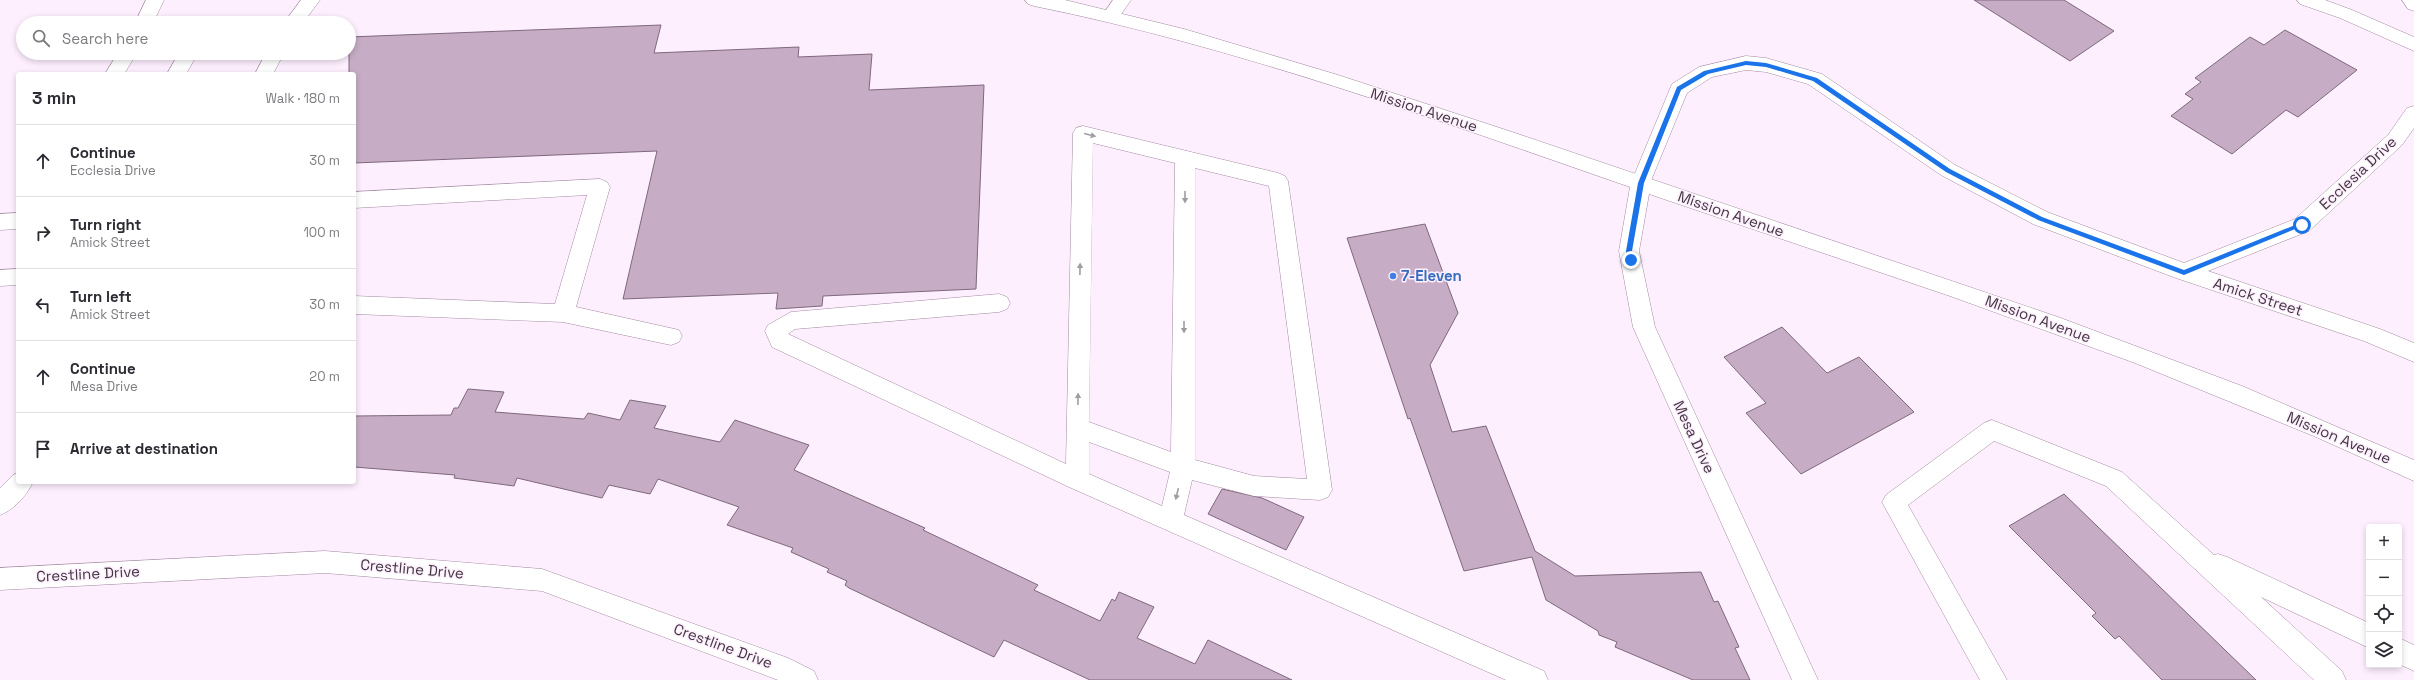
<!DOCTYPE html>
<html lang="en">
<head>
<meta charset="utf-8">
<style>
  body { margin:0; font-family:"Space Grotesk",sans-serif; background:#f7f7f7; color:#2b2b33 }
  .controls { position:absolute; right:12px; bottom:12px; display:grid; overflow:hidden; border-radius:4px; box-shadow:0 2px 6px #0003 }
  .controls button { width:36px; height:36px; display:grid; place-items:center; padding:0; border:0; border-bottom:1px solid #e1e1e2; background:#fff; color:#2b2b33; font:20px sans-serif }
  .stop { position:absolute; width:12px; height:12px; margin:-9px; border:3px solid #1a73e8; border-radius:50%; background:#fff }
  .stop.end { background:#1a73e8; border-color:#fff; box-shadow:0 1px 4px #0008 }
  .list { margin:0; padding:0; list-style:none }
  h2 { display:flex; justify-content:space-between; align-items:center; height:52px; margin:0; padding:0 16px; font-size:17px }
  h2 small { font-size:13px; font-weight:400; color:#7c7c81 }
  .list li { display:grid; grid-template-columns:26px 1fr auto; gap:12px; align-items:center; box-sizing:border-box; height:72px; padding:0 16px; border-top:1px solid #e1e1e2 }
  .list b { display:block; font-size:15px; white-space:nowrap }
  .list p { margin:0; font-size:13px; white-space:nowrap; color:#7c7c81 }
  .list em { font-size:13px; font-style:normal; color:#7c7c81 }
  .icon { flex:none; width:22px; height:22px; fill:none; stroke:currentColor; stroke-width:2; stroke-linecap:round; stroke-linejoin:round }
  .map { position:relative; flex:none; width:2414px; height:680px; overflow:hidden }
  .search { position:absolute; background:#fff; box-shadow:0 2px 6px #0003; left:16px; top:16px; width:340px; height:44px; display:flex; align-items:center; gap:10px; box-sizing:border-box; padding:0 14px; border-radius:22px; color:#7c7c81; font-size:15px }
  .panel { position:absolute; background:#fff; box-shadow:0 2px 6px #0003; left:16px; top:72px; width:340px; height:412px; border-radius:4px }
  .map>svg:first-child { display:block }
  .building { fill:#c6adc5; stroke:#7e687d }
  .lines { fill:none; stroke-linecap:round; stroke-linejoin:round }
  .minor-casing { stroke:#a28aa1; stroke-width:1 }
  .major-casing { stroke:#a28aa1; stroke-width:1 }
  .minor { fill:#fff; fill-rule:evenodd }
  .major { fill:#fff; fill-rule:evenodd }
  .oneway { fill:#a09ca0 }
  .route { fill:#1a73e8 }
  .shop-dot { fill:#3f7fe0; stroke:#feeffe; stroke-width:1.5 }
  .labels { text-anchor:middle; stroke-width:3; stroke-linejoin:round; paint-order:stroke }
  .street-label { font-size:15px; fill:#423841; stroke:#feeffe }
  .shop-label { font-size:15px; font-weight:bold; fill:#366cbe; stroke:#feeffe; text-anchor:start }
</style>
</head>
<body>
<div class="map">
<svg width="2414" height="680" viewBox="0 0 2414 680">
  <rect width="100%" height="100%" fill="#feeffe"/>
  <path class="building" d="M1974 0H2064L2114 31 2070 61Z
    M661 25 654 53 799 47 798 57 872 54 869 90 984 85 976 289 823 296 822 306 776 309 778 293 623 299 657 151 354 163V74H349V37Z
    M2285 30 2357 70 2298 117 2286 110 2232 154 2171 116 2193 99 2185 94 2201 82 2195 78 2250 37 2264 45Z
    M1425 224 1458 313 1430 365 1452 432 1486 426 1535 551 1575 576 1701 572 1714 602 1718 601 1739 647 1735 648 1750 680H1693L1615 647 1617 642 1599 635 1598 631 1546 600 1532 557 1464 571 1410 418 1408 419 1347 238Z
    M1782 327 1827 373 1859 357 1914 412 1801 474 1746 413 1766 403 1724 357Z
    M468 389 504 392 495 412 584 419 588 413 620 420 630 400 666 406 654 428 720 442 735 420 809 445 794 470 925 528 923 530 1038 585 1034 590 1100 621 1112 599 1115 601 1119 592 1154 607 1137 638 1195 664 1208 640 1292 680H1090L1004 640 994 657 849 588 845 585 847 581 827 572 829 569 791 552 793 548 727 525 739 507 658 479 650 494 609 485 602 498 517 478 514 486 454 478 455 475 354 467V416L451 415 454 408H458Z
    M1222 489 1262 498 1304 517 1286 550 1208 514Z
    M2064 494 2256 680H2162L2119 636 2115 639 2092 616 2096 613 2009 526Z"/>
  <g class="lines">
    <g class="minor-casing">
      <path id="minor" d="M146 0H164L153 23H135Z
        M301 0H320L303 23H284Z
        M1113 0H1131L1117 20 1111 22 1105 20 1102 16Z
        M2297 0H2325L2352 10 2414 37V51L2340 18 2300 4Z
        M2402 0H2414V11L2408 9Z
        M118 53H137L124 74H105Z
        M179 53H198L186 74H167Z
        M266 53H284L273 74H255Z
        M1746 56 1766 58 1822 74 1955 165 2047 212 2184 263 2295 219 2388 135 2407 108 2414 106V128L2402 145 2309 231 2208 271 2380 329 2414 343V362L2364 341 2176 278 2033 224 1941 175 1808 84 1766 72 1746 70 1712 77 1687 93 1648 188 1641 191 1634 188 1631 183 1672 84 1699 67Z
        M1083 126 1278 173 1285 176 1288 181 1332 490 1328 497 1320 500 1254 496 1192 480 1184 515 1544 671 1548 680H1506L1069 487 772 347 765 331 768 325 791 312 999 294 1007 297 1010 303 1007 309 999 312 795 329 788 334 1066 464 1073 133 1076 128ZM1093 143 1175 163 1171 452 1089 422ZM1195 168 1269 186 1307 479 1254 476 1195 460ZM1089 442 1170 472 1162 506 1089 474Z
        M600 179 607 182 610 187 576 307 679 330 682 336 679 342 671 345 563 322 354 314V296L555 304 587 195 354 208V192Z
        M18 213V229L0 230V214Z
        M18 269V285L0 286V270Z
        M1992 420 2122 472 2214 555 2218 554 2227 557 2369 623V648L2261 597 2342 671 2346 680H2314L2106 486 1994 441 1908 505 2007 680H1980L1882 502 1886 495 1984 423Z
        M18 473V482H33C27 495 14 510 0 515V488L13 475Z
        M325 551 542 569 788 658 814 671 818 680H778L542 591 325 573 0 590V568Z
        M2399 638 2414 645V671L2399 664Z"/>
    </g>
    <g class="major-casing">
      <path id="major" d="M1025 0H1065L1184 29 1338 75 1512 132 2058 317 2242 386 2414 460V481L2316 437 2135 363 1950 296 1649 194 1639 251 1655 327 1818 680H1792L1633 327 1619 251 1630 187C1434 119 1237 47 1034 6L1028 4Z"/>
    </g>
    <use href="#minor" class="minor"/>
    <use href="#major" class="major"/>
  </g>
  <defs><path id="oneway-solid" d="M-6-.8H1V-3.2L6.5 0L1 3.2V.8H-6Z"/></defs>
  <g class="oneway">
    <use href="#oneway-solid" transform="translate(1090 135) rotate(14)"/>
    <use href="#oneway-solid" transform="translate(1185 197) rotate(90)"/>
    <use href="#oneway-solid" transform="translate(1080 269) rotate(-89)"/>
    <use href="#oneway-solid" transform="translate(1184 327) rotate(90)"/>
    <use href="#oneway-solid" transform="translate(1078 399) rotate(-89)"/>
    <use href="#oneway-solid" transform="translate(1177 494) rotate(103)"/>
  </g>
  <path class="route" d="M1746 61 1766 63 1817 78 1950 169 2042 217 2184 270 2300 223 2305 225 2184 275 2038 220 1946 172 1813 81 1766 67 1746 65 1708 74 1681 90 1644 183 1632 251 1634 260 1628 261 1626 251 1638 183 1677 87 1704 71Z"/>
  <circle class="shop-dot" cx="1393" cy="276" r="4"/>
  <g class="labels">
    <g class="street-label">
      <text transform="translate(1424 110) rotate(18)" y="5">Mission Avenue</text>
      <text transform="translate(2358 173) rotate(-43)" y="5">Ecclesia Drive</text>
      <text transform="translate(1731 214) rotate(19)" y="5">Mission Avenue</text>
      <text transform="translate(2258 297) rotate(18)" y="5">Amick Street</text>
      <text transform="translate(2038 319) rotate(20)" y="5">Mission Avenue</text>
      <text transform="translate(1694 437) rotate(65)" y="5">Mesa Drive</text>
      <text transform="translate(2339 438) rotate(23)" y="5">Mission Avenue</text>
      <text transform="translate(412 569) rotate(5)" y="5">Crestline Drive</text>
      <text transform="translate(88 574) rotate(-3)" y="5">Crestline Drive</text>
      <text transform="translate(723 646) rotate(20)" y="5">Crestline Drive</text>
    </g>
    <g class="shop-label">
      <text x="1401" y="281">7-Eleven</text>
    </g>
  </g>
</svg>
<div class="controls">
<button>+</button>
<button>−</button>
<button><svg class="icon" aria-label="locate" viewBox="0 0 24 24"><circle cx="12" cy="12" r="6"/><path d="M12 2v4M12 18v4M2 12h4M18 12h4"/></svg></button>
<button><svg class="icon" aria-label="layers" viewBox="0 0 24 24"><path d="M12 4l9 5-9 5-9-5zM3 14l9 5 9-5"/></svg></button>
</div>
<div class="stop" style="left:2302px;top:225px"></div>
<div class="stop end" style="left:1631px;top:260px"></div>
<div class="search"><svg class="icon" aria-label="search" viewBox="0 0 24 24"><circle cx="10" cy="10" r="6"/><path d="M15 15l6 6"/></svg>Search here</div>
<section class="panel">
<h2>3 min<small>Walk · 180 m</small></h2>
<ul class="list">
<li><svg class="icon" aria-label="ahead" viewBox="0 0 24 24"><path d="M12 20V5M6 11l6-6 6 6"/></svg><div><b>Continue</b><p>Ecclesia Drive</p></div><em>30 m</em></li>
<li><svg class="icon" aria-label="right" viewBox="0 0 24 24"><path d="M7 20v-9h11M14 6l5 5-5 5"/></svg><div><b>Turn right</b><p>Amick Street</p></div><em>100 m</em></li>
<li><svg class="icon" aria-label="left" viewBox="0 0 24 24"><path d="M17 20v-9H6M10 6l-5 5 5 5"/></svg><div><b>Turn left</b><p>Amick Street</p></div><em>30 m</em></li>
<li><svg class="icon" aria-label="ahead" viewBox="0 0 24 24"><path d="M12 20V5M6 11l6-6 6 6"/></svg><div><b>Continue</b><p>Mesa Drive</p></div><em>20 m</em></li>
<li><svg class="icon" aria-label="arrive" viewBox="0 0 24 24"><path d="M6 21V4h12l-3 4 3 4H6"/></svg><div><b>Arrive at destination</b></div></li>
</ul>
</section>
</div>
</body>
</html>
